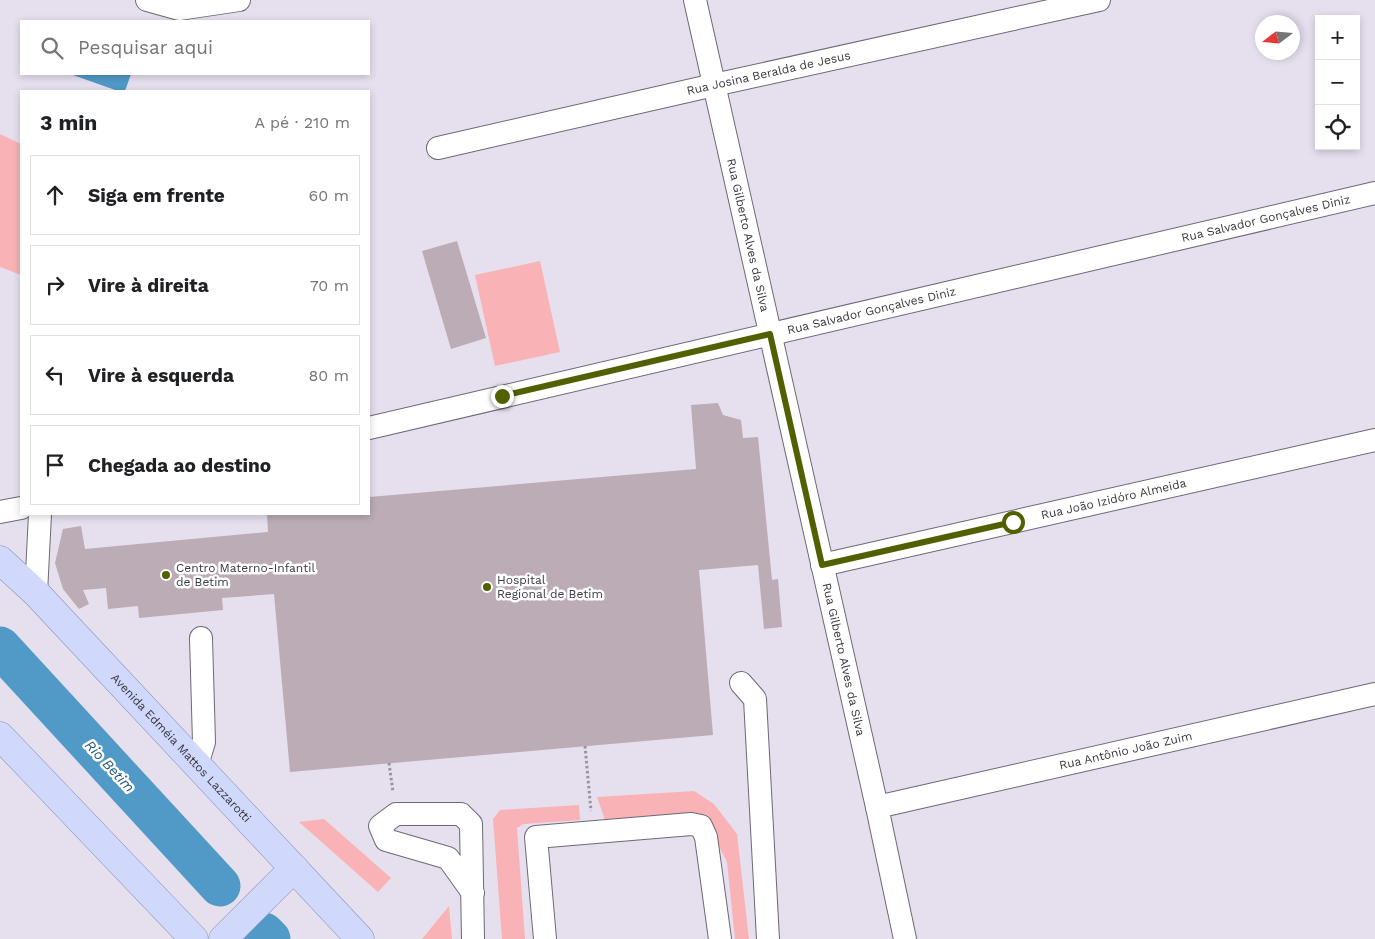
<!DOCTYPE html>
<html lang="pt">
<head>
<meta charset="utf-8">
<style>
  body { margin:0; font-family:"Work Sans",sans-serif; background:#f6f6f6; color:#202124 }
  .controls { position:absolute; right:15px; top:15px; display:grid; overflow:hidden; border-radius:0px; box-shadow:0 2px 8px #0003 }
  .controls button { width:45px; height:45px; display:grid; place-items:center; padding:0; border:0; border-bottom:1px solid #e0e0e0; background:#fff; color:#202124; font:25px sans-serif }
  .compass { position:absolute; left:1255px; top:15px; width:45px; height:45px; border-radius:50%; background:#fff; box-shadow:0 2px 8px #0003; rotate:254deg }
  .stop { position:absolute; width:15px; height:15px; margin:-11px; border:4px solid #526002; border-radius:50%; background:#fff }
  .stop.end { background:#526002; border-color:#fff; box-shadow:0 1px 5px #0008 }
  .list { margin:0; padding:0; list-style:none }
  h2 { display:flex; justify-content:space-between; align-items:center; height:65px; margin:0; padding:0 20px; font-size:21px }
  h2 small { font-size:16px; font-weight:400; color:#757577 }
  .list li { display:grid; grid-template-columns:32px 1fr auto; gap:15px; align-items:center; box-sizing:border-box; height:80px; margin:0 10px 10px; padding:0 10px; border:1px solid #e0e0e0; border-radius:0px }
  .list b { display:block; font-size:19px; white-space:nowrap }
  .list em { font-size:16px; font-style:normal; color:#757577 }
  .icon { flex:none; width:28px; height:28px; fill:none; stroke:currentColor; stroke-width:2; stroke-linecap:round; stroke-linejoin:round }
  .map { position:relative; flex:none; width:1375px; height:939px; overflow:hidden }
  .search { position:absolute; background:#fff; box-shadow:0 2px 8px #0003; left:20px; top:20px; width:350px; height:55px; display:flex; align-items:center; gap:12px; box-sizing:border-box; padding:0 18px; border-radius:0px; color:#757577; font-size:19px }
  .panel { position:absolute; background:#fff; box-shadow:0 2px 8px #0003; left:20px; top:90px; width:350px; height:425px; border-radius:0px }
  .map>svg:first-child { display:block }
  .green { fill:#f9b3b7 }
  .water { fill:#519ac7 }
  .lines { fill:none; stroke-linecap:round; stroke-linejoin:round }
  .river { stroke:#519ac7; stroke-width:41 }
  .building { fill:#bbacb5 }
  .minor-casing { stroke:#6e6875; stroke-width:24 }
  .major-casing { stroke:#8790b8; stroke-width:29 }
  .path { stroke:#98939e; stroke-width:3; stroke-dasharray:2.5 2.5; stroke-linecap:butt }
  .minor { stroke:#fff; stroke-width:22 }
  .major { stroke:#d0d9fc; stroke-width:28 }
  .route { stroke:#526002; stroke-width:6 }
  .poi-dot { fill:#526002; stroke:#fff; stroke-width:2 }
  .labels { text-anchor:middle; stroke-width:5; stroke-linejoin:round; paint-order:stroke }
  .street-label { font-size:12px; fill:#3b383e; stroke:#fff }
  .poi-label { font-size:12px; fill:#3b383e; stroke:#fff; text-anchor:start }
  .water-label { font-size:14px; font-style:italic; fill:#235a7a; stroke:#fff }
</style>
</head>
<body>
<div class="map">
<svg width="1375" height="939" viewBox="0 0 1375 939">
  <rect width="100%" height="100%" fill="#e6dfee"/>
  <path class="green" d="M0 134 21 144V275L0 267Z
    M540 261 560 352 495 366 475 275Z
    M694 791 714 804 737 834 749 939H735L727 862 707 823 692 814 605 820 597 797Z
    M579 805 580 820 524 824 517 828 525 939H502L493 819 500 810Z
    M324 819 391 878 378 892 299 822Z
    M449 906 452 939H422Z"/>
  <path class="water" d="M70 74H131L125 91H118Z"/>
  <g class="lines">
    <path class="river" d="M0 647 220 886
      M264 933 270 939"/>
  </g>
  <path class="building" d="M457 241 486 338 451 349 422 251Z
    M718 403 723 415 741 420 743 438 758 437 772 580 778 579 782 627 764 629 758 565 699 570 713 735 290 772 274 594 222 598 223 610 139 618 138 606 108 609 106 588 83 590 89 604 79 609 63 589 55 563 63 529 81 526 85 549 268 532 267 514H369V497L696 469 691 405Z"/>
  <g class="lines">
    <g class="minor-casing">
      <g id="minor">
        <path d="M147 0 179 9 239 0"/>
        <path id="s1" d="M695 0 877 807 905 939"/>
        <path id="s2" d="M438 148 714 85 1099 0"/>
        <path id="s3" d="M369 428 1375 193"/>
        <path d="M0 512 21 508"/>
        <path id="s4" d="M822 565 1375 440"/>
        <path d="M36 593 40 514"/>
        <path d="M741 683 755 699 768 939"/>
        <path d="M197 765 204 742 201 638"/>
        <path id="s5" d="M877 807 1375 694"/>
        <path d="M473 893 448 858 386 840 380 826 396 814H461L471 824 473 939"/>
        <path d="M545 939 536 837 691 824 701 826 706 837 720 939"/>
      </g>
    </g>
    <g class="major-casing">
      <g id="major">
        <path id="s6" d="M0 560 36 593 360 939"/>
        <path d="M0 736 194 939"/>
        <path d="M223 939 294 868"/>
      </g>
    </g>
    <path class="path" d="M585 746 591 811
      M389 763 393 792"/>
    <use href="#minor" class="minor"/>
    <use href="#major" class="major"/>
  </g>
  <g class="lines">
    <path class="route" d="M502 396 770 334 822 565 1013 522"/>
  </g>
  <g class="poi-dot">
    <circle cx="166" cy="575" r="5"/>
    <circle cx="487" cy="587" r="5"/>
  </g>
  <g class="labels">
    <g class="street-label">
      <text dy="4" stroke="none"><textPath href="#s2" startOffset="339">Rua Josina Beralda de Jesus</textPath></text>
      <text dy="4" stroke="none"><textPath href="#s3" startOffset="921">Rua Salvador Gonçalves Diniz</textPath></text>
      <text dy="4" stroke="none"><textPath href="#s1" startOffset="241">Rua Gilberto Alves da Silva</textPath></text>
      <text dy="4" stroke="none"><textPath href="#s3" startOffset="516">Rua Salvador Gonçalves Diniz</textPath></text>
      <text dy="4" stroke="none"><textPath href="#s4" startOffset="299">Rua João Izidóro Almeida</textPath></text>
      <text dy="4" stroke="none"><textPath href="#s1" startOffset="676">Rua Gilberto Alves da Silva</textPath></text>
      <text dy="4" stroke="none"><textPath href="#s6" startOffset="261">Avenida Edméia Mattos Lazzarotti</textPath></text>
      <text dy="4" stroke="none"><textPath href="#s5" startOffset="255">Rua Antônio João Zuim</textPath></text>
    </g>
    <g class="poi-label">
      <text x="176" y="572">Centro Materno-Infantil<tspan x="176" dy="14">de Betim</tspan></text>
      <text x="497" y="584">Hospital<tspan x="497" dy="14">Regional de Betim</tspan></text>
    </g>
    <g class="water-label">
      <text transform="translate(110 766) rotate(47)" y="5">Rio Betim</text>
    </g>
  </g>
</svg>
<div class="controls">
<button>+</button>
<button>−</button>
<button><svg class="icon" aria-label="locate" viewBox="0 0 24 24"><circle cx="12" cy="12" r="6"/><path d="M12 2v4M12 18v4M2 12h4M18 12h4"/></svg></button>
</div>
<svg class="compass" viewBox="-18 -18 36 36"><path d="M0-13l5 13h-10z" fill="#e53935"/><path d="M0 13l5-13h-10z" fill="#757577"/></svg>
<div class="stop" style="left:1013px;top:522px"></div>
<div class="stop end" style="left:502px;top:396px"></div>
<div class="search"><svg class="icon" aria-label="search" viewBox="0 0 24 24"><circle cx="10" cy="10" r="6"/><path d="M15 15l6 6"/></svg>Pesquisar aqui</div>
<section class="panel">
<h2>3 min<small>A pé · 210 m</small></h2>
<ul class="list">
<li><svg class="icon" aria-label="ahead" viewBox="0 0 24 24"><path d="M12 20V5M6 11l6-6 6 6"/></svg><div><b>Siga em frente</b></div><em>60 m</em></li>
<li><svg class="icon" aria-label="right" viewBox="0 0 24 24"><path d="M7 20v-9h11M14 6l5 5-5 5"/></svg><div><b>Vire à direita</b></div><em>70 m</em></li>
<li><svg class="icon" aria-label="left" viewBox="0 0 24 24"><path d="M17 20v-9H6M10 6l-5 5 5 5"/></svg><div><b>Vire à esquerda</b></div><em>80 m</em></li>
<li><svg class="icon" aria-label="arrive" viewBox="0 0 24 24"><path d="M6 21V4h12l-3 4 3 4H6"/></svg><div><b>Chegada ao destino</b></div></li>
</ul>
</section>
</div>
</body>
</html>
